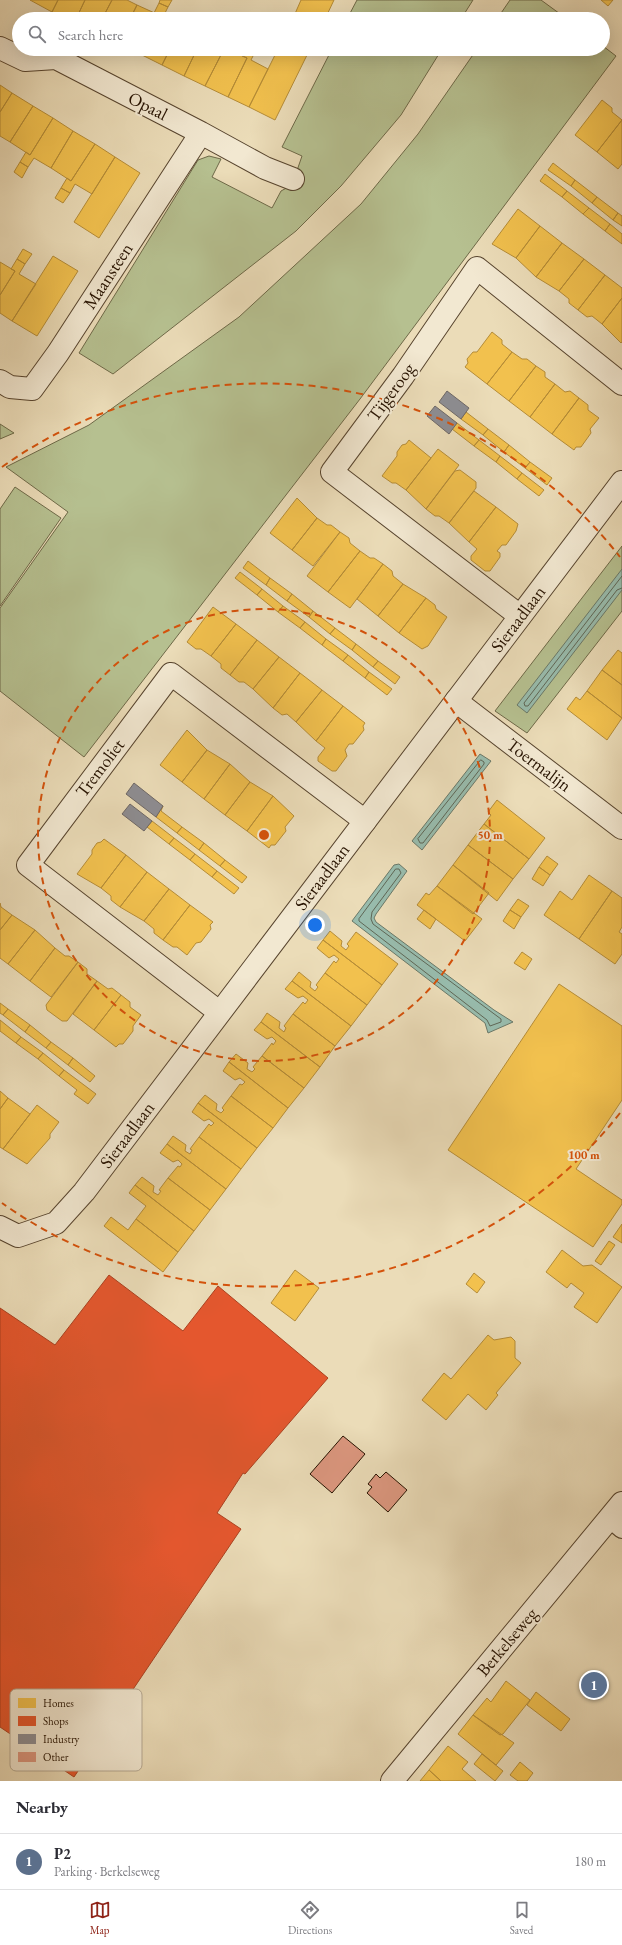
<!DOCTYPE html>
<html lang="en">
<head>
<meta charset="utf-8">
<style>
  body { margin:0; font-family:"EB Garamond",serif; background:#f7f7f7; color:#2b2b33 }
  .you { position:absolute; left:315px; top:925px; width:14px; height:14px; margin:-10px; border:3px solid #fff; border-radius:50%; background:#1a73e8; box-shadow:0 0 0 6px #1a73e833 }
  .badge { display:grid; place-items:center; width:26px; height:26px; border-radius:50%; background:#8f2418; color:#fff; font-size:13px; font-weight:700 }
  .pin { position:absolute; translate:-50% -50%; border:2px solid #fff; box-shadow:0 1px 4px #0006 }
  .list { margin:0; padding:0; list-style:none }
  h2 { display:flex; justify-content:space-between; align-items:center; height:52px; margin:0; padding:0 16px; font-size:17px }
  h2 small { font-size:13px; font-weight:400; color:#7c7c81 }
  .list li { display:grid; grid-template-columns:26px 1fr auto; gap:12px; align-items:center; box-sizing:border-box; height:56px; padding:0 16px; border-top:1px solid #e1e1e2 }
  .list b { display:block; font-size:15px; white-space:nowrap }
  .list p { margin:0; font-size:13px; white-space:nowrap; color:#7c7c81 }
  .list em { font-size:13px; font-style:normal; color:#7c7c81 }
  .icon { flex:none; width:22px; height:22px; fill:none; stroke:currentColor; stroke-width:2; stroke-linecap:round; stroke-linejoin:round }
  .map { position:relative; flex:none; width:622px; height:1781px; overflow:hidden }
  .search { position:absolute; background:#fff; box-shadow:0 4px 16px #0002; left:12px; right:12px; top:12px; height:44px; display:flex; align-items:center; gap:10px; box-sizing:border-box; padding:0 14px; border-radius:22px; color:#7c7c81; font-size:15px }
  .sheet { height:108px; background:#fff }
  nav { display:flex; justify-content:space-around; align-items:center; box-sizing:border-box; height:56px; border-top:1px solid #e1e1e2; background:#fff; font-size:11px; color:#7c7c81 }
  nav a { display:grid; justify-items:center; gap:2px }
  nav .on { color:#8f2418 }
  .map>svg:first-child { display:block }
  .green { fill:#b6c090; stroke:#6e6948 }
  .water { fill:#98bcad; stroke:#6a7868 }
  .homes { fill:#f2c14e; stroke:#b58c37 }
  .shops { fill:#e4572e; stroke:#ab4220 }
  .industry { fill:#8d8d92; stroke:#6e6866 }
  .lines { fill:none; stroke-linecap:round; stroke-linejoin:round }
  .shore { stroke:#5f6756; stroke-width:1 }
  .building { fill:#dc977f; stroke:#261200 }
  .service-casing { stroke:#57442e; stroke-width:20 }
  .minor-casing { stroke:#57442e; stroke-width:24 }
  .tertiary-casing { stroke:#57442e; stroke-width:24 }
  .service { stroke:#f2e8d1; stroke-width:18 }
  .minor { stroke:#f2e8d1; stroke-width:22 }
  .tertiary { stroke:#f2e8d1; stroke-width:22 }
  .ring { fill:none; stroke:#d5520b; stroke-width:2; stroke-dasharray:7 5 }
  .labels { text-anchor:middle; stroke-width:4; stroke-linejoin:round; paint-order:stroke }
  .street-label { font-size:18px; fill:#261200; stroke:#f2e8d1 }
  .key { fill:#f2e8d1; stroke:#b5a892; stroke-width:1 }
  .key-label { font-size:11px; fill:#261200 }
  .centre { fill:#d5520b; stroke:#f2e8d1; stroke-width:2 }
  .ring-label { font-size:12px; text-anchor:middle; font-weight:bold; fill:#d5520b; stroke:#f2e8d1; stroke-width:4; stroke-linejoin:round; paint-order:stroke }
</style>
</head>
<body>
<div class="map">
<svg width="622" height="1781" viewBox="0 0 622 1781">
  <rect width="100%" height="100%" fill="#ebdcb8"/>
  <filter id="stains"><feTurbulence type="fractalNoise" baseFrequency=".005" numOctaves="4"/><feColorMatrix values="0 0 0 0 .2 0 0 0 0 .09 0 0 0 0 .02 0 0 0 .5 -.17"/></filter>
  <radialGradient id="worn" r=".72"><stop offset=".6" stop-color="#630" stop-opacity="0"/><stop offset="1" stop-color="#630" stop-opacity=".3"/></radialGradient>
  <path class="green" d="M357 0H473L461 19H347Z
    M510 0H541L567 19H497Z
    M603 46 616 56 360 399 84 757 0 691V608L68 512 6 467 89 425 239 317 361 204 418 134 477 49H603Z
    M332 49H442L401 115 341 186 296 231 113 374 79 353 198 160 209 156 221 159 212 177 272 208 281 191 292 185 302 156 282 147Z
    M0 424 14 433 0 439Z
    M15 487 61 518 0 606V509Z
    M622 546V611L527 733 495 711Z"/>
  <path class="water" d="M622 569V590L527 713 517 705Z
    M480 754 491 761 422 850 412 841Z
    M399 864 407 871 376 914 374 918 376 922 494 1010 513 1022 488 1033 485 1023 352 921 394 865Z"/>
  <path class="homes" d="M30 0H58L52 12Z
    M58 0H85L76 19H68L52 12Z
    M85 0H112L102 19H76Z
    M112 0H127L137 5 130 19H102Z
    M160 0H172L168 7 159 3Z
    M301 0H334L325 19H300L294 16Z
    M601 0H613L608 6Z
    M159 3 168 7 163 17 166 19H157L159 15 154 13Z
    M137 5 159 15 157 19H130Z
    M209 13 218 18 217 19H206Z
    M129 49H142L140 54Z
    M142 49H170L162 65 140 54Z
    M170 49H197L184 76 162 65Z
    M197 49H224L205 86 184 76Z
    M224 49H228L247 58 228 97 205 86Z
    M245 49 256 50 251 60 268 69 249 107 228 97 247 58 242 56Z
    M278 49H305L309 51 275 120 249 107Z
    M0 85 12 93 0 112Z
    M12 93 33 106 10 142 0 136V112Z
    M602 100 612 108V112L622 120 597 152 575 135Z
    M33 106 53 118 30 155 10 142Z
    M53 118 73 131 51 168 34 158 28 167 20 162 26 152 30 155Z
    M622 120V164L618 169 597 152Z
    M73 131 95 144 71 181 51 168Z
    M95 144 115 157 92 194 75 184 70 193 61 188 67 178 71 181Z
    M115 157 140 173 99 238 74 222Z
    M20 162 28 167 22 178 14 172Z
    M553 163 575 180 571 186 548 170Z
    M545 174 567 191 562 197 540 181Z
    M575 180 597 197 592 203 571 186Z
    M61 188 70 193 63 203 55 198Z
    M567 191 589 208 583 214 562 197Z
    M597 197 618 213 613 220 592 203Z
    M589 208 610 224 605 231 583 214Z
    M518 209 540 226 516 258 492 244Z
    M618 213 622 216V226L613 220Z
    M610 224 622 234V244L605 231Z
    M540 226 562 243 536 277 516 258Z
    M562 243 584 259 559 291 536 277Z
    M23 249 32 254 25 264 17 259Z
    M53 256 78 271 37 336 12 321Z
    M17 259 25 264 19 274 36 284 12 321 0 313V295L15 271 11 269Z
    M584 259 605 275 578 310 569 303V299L559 291Z
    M0 262 15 271 0 295Z
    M605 275 622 288V298L602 324 592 316 587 317 578 310Z
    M622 298V342L621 343 602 324Z
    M492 332 502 340V344L512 352 487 384 465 367 468 363 467 359 473 352H477Z
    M512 352 522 359H527L536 366 509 401 487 384Z
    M536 366 545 372V377L555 384 530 417 509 401Z
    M555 384 565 392 570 391 579 398 552 434 530 417Z
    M579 398 588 405V410L599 418 590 429 591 433 581 447H576L574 450 552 434Z
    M466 412 488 429 483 435 461 419Z
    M457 423 479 440 474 446 452 429Z
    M488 429 509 445 504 452 483 435Z
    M409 440 431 458 406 490 396 483H392L382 476 397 456V452L402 445 406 444Z
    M479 440 500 456 496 462 474 446Z
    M509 445 530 462 525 468 504 452Z
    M438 449 459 465 426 509 406 490Z
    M500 456 522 473 517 479 496 462Z
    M530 462 552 478 547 485 525 468Z
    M460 470 476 482V488L449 523 439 516H435L426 509 455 471Z
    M522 473 544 490 539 496 517 479Z
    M474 491 496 507 469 542 449 523Z
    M297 498 317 518 292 550 270 533Z
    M496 507 518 524 516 531 506 545H502L497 551 500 553V557L490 571H485L471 560V556L477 549 469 542Z
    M317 518 327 525H331L340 532 313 566 292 550Z
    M340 532 349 538 350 543 360 551 328 592 307 576Z
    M360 551 370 558H374L383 564 350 608 328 592Z
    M248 561 270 578 266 585 243 568Z
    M383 564 392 571 393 576 403 584 378 616 357 599Z
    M240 572 262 589 257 595 235 578Z
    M270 578 292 594 287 601 266 585Z
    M403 584 426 598 399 633 378 616Z
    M262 589 283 606 278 612 257 595Z
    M292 594 313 611 309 617 287 601Z
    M426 598 435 605 436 609 447 617 428 646 422 649 399 633Z
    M283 606 305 622 300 628 278 612Z
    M213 607 236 624 211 656 201 649H196L187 642Z
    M313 611 335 628 330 634 309 617Z
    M305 622 326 639 322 645 300 628Z
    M236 624 257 640 230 675 221 668V664L211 656Z
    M335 628 356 644 352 650 330 634Z
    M326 639 348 655 343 661 322 645Z
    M257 640 279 657 253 689 244 682H239L230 675Z
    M356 644 378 661 373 667 352 650Z
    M618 650 622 653V685L602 670Z
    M348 655 369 672 365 678 343 661Z
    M279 657 300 673 273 708 253 689Z
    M378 661 400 677 395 684 373 667Z
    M602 670 622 685V718L587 691Z
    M369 672 392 689 387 695 365 678Z
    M300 673 322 690 296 722 287 714 282 715 273 708Z
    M322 690 343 706 316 741 296 722Z
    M587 691 622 718 607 740 567 709 576 697 580 700Z
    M343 706 365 723 363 726 364 730 353 744H349L345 750 347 756 336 771H332L318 761V757L325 748 316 741Z
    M187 730 207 750 182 782 160 765Z
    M207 750 230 764 204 799 182 782Z
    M230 764 250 782 225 815 204 799Z
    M250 782 273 796 247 831 225 815Z
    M273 796 294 816 285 827 286 831 275 845H271L269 848 247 831Z
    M497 800 545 838 529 859 484 824 491 815 488 812Z
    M163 806 161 811 182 827 177 833 156 817Z
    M152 821 174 838 169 844 147 827Z
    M484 824 529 859 513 879 468 845Z
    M182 827 204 843 199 850 177 833Z
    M174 838 195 854 190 860 169 844Z
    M104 839 126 855 101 888 77 874 92 854V850L97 843 101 842Z
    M204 843 225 860 220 866 199 850Z
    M468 845 513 879 497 901 453 865Z
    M195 854 217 871 212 877 190 860Z
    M126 855 147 872 120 907 111 900V896L101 888Z
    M547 856 558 864 550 875 539 867Z
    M225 860 247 877 242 883 220 866Z
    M453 865 489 893 473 914 437 886Z
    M539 867 550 875 543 886 532 879Z
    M217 871 239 888 234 894 212 877Z
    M147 872 169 889 144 921 120 907Z
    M589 875 612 891 579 939 544 915 560 891 572 900Z
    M437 886 482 919 465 941 417 905 426 893 429 895Z
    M169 889 190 905 163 940 154 933V929L144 921Z
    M612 891 622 898V927L619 932 622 934V954L615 964 579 939Z
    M518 899 529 906 521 917 510 910Z
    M0 903 1 907 12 915 0 930Z
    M190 905 213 922 210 925 211 929 201 942 196 943 187 955 177 947H173L163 940Z
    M424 910 436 919 430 929 417 919Z
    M510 910 521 917 514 929 503 921Z
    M12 915 35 930 8 964 0 958V930Z
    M35 930 55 948 30 981 8 964Z
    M330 931 342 941 341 946 346 950 349 946 347 944 356 932 398 964 382 985 323 940Z
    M323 940 382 985 367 1005 325 973 334 961 336 963 339 959 334 955 329 958 317 948Z
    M55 948 65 956H69L78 962 51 997 30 981Z
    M522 952 532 959 525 970 514 963Z
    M78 962 87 969V974L97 981 67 1021H62L47 1010 46 1005Z
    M299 972 311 982 310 987 315 991 318 987 316 985 325 973 367 1005 351 1026 292 981Z
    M97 981 108 989 112 988 121 995 94 1030 73 1014Z
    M292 981 351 1026 335 1046 293 1014 303 1002 305 1004 308 1000 303 996 298 998 285 989Z
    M559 984 622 1026V1100L576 1169 622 1200V1204L593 1247 448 1150Z
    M121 995 130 1002V1007L141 1015 133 1026V1031L123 1044H119L116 1047 94 1030Z
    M0 1003 8 1009 3 1015 0 1013Z
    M8 1009 30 1025 25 1032 3 1015Z
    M267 1013 280 1022 279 1028 284 1032 286 1028 284 1026 293 1014 335 1046 320 1067 261 1022Z
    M0 1020 21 1037 16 1043 0 1031Z
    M261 1022 320 1067 304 1088 262 1056 272 1043 273 1045 276 1041 272 1037 267 1039 254 1030Z
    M30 1025 51 1042 46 1048 25 1032Z
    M21 1037 43 1053 38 1059 16 1043Z
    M51 1042 73 1058 68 1065 46 1048Z
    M43 1053 64 1070 59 1076 38 1059Z
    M236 1054 248 1063 247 1069 252 1072 255 1069 253 1067 262 1056 304 1088 288 1108 229 1062Z
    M73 1058 95 1076 90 1082 68 1065Z
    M229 1062 288 1108 273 1128 231 1096 240 1084 242 1085 245 1082 240 1078 235 1080 223 1071Z
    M64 1070 96 1094 88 1104 74 1094 77 1090 59 1076Z
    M0 1091 8 1098 0 1109Z
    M205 1095 217 1104 216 1110 221 1113 224 1110 222 1108 231 1096 273 1128 257 1148 198 1103Z
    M8 1098 30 1114 3 1149 0 1147V1109Z
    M198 1103 257 1148 241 1169 199 1137 209 1124 211 1126 214 1123 209 1119 204 1121 192 1112Z
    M37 1105 59 1122 50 1134V1138L27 1164 3 1149Z
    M173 1136 186 1145 185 1151 190 1154 192 1150 190 1149 199 1137 241 1169 226 1189 167 1144Z
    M167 1144 226 1189 210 1210 168 1178 178 1166 180 1167 182 1164 178 1160 173 1162 160 1153Z
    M142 1177 154 1186 153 1192 158 1195 161 1191 159 1190 168 1178 210 1210 194 1231 135 1185Z
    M135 1185 194 1231 178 1252 136 1219 146 1206 129 1193Z
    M111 1217 128 1230 136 1219 178 1252 163 1272 104 1226Z
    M622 1224V1243L613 1237Z
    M609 1241 615 1245 601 1265 595 1261Z
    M562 1250 583 1266 592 1265 622 1287 597 1323 574 1307 584 1293 571 1283 567 1288 546 1272Z
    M295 1270 319 1288 295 1321 271 1303Z
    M474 1273 485 1282 477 1293 466 1284Z
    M488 1335 494 1340 511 1337 515 1341V1358L521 1363 496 1393 498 1395 486 1410 468 1394 446 1420 422 1400 444 1373 451 1379Z
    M506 1681 530 1700 503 1734 500 1735 473 1715 487 1698 491 1702Z
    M536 1692 570 1719 561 1731 527 1705Z
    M473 1715 514 1743 496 1765 458 1734Z
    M448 1746 468 1762 462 1769 476 1781H441L429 1770Z
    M482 1754 503 1771 495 1781 474 1764Z
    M520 1762 533 1773 527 1781H518L510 1775Z
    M429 1770 441 1781H420Z"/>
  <path class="shops" d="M109 1275 183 1331 218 1286 328 1378 245 1474 243 1473 217 1513 241 1529 74 1777 0 1727V1308L55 1345Z"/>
  <path class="industry" d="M447 391 469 408 461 419 439 402Z
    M435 406 457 423 449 434 427 416Z
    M134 783 163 806 156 817 126 794Z
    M130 804 152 821 144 831 122 814Z"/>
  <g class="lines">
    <path class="shore" d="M622 576 524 703 525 706H528L617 590 622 588
      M481 760 484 762V764L423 843H420L418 839Z
      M396 869H399L401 873 372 912 371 919 373 924 501 1019V1022L490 1026 487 1020 359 921V919Z"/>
  </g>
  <path class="building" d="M343 1436 365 1454 332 1493 310 1474Z
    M386 1472 407 1490 388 1512 367 1493 372 1487 368 1484 376 1474 380 1478Z"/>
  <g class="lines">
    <g class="service-casing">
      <path id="service" d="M609 1518 622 1529"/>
    </g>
    <g class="minor-casing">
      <path id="minor" d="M0 48 25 60 56 58 201 133 265 168 293 179
        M0 381 10 387 32 389 58 353 201 133
        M520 616 332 472 403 376 477 268 622 384
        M456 701 622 828
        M219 1012 28 865 171 674 365 821"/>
    </g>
    <g class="tertiary-casing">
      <path id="tertiary" d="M0 1227 18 1236 56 1223 84 1192 622 482
        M392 1781 622 1503"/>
    </g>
    <use href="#service" class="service"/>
    <use href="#minor" class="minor"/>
    <use href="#tertiary" class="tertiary"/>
  </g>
  <g class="ring">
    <circle cx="264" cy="835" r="226"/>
    <path d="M620 1113A452 452 0 0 1 2 1203M2 467A452 452 0 0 1 620 557"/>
  </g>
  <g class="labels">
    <g class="street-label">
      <text transform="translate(148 106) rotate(27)" y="6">Opaal</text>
      <text transform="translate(108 276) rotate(-57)" y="6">Maansteen</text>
      <text transform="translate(391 392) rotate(-54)" y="6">Tijgeroog</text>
      <text transform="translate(518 619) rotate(-53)" y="6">Sieraadlaan</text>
      <text transform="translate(539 765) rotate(37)" y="6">Toermalijn</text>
      <text transform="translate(100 768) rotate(-53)" y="6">Tremoliet</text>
      <text transform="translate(322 877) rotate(-53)" y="6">Sieraadlaan</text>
      <text transform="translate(127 1135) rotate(-53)" y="6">Sieraadlaan</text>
      <text transform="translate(507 1642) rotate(-50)" y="6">Berkelseweg</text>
    </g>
  </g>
  <rect x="10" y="1689" width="132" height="82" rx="6" class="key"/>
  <rect x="18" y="1698" width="18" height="10" fill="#f2c14e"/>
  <rect x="18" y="1716" width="18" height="10" fill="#e4572e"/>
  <rect x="18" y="1734" width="18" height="10" fill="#8d8d92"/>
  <rect x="18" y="1752" width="18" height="10" fill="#dc977f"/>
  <g class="key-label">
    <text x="43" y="1707">Homes</text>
    <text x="43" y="1725">Shops</text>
    <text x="43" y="1743">Industry</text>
    <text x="43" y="1761">Other</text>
  </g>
  <circle cx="264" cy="835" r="6" class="centre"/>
  <g class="ring-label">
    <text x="490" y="839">50 m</text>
    <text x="584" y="1159">100 m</text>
  </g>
  <rect width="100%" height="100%" filter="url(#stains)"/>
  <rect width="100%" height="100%" fill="url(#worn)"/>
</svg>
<div class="you"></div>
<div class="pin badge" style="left:594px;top:1685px;background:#5c6f8a">1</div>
<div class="search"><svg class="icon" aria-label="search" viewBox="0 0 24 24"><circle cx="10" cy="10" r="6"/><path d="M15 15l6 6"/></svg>Search here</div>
</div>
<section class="sheet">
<h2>Nearby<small></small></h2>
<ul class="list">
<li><span class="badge" style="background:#5c6f8a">1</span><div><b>P2</b><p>Parking · Berkelseweg</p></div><em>180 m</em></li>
</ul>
</section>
<nav>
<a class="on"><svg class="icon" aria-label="map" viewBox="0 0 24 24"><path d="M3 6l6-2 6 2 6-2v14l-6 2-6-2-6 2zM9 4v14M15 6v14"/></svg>Map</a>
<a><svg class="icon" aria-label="directions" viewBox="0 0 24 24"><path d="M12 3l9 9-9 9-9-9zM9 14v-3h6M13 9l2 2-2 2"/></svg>Directions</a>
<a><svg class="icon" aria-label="saved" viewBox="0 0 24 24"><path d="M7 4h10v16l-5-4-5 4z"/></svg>Saved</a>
</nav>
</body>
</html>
